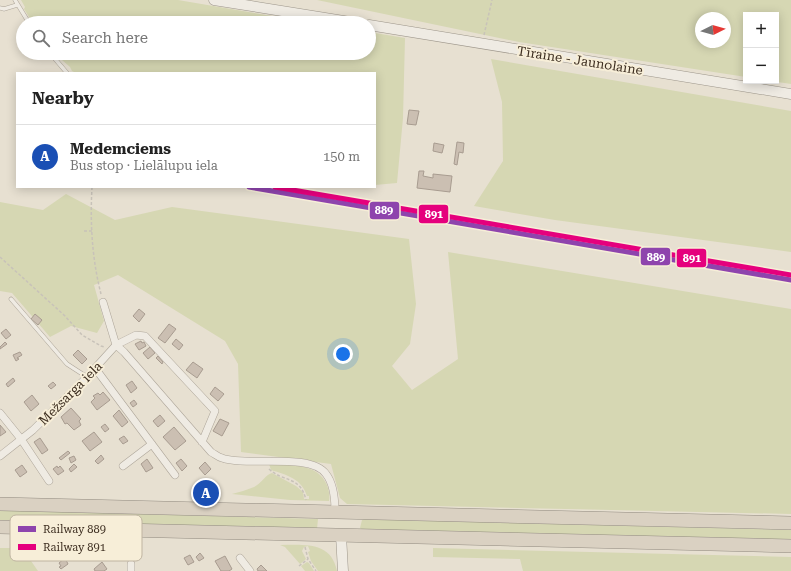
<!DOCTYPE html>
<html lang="en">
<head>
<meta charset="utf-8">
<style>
  body { margin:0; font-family:"Roboto Serif",serif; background:#f6f6f6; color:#222 }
  .controls { position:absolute; right:12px; top:12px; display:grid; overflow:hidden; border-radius:0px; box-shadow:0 2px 10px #0003 }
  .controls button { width:36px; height:36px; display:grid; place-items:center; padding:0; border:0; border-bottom:1px solid #e0e0e0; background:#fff; color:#222; font:20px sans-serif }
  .compass { position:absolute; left:695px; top:12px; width:36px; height:36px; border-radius:50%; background:#fff; box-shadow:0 2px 10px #0003; rotate:85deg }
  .you { position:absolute; left:343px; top:354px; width:14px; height:14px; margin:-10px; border:3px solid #fff; border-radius:50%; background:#1a73e8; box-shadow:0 0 0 6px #1a73e833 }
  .badge { display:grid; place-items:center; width:26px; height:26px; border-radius:50%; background:#111827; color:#fff; font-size:13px; font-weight:700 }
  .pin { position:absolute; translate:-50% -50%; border:2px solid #fff; box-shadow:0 1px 4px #0006 }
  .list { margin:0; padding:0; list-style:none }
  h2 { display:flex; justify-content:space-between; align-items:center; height:52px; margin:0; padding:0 16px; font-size:17px }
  h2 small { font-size:13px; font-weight:400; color:#767676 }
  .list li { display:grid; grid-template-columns:26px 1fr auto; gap:12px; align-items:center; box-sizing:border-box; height:64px; padding:0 16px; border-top:1px solid #e0e0e0 }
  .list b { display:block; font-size:15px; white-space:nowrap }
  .list p { margin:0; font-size:13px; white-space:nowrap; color:#767676 }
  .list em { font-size:13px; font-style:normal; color:#767676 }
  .icon { flex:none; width:22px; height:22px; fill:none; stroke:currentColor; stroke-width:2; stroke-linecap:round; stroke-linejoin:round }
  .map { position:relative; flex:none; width:791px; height:571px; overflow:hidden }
  .search { position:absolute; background:#fff; box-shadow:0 2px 10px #0003; left:16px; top:16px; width:360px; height:44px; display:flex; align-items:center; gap:10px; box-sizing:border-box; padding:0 14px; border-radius:22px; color:#767676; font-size:15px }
  .panel { position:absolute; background:#fff; box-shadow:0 2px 10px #0003; left:16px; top:72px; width:360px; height:116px; border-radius:0px }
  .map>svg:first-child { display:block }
  .green { fill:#d6d7b3; fill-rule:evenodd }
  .building { fill:#cbbfb2; stroke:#a89c90 }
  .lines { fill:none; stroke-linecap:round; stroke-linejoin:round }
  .lane-casing { stroke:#ada599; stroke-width:4.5 }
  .street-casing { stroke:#ada599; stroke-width:8 }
  .secondary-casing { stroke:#9c958a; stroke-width:11 }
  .highway-casing { stroke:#928b80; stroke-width:14 }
  .path { stroke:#c8c2b9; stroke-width:1.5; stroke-dasharray:3 2; stroke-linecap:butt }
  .lane { stroke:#efebe3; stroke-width:3.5 }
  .street { stroke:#efebe3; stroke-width:7 }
  .secondary { stroke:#efebe3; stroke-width:10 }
  .highway { stroke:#dad1c2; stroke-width:13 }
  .rail-1-casing { stroke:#f7eed8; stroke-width:8 }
  .rail-2-casing { stroke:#f7eed8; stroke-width:8 }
  .rail-1 { stroke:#8e44ad; stroke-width:5 }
  .rail-2 { stroke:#e5007d; stroke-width:5 }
  .labels { text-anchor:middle; stroke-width:4; stroke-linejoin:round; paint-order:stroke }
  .street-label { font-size:13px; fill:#3d2e20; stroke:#f7eed8 }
  .key { fill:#f7eed8; stroke:#bfb4a1; stroke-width:1 }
  .key-label { font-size:11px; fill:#3d2e20 }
  .line-badge { stroke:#f7eed8; stroke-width:1.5 }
  .badge-label { font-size:11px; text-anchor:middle; font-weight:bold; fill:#fff }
</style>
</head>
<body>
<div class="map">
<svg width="791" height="571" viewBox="0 0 791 571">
  <rect width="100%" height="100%" fill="#e7e0d1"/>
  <path class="green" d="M21 0H178L313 23H33L24 9 25 7Z
    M317 0H791V84L771 81H776V15H746V77L519 42ZM701 18H725V42H701Z
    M369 32 405 38 403 118 397 183 375 185V73H76L72 71 70 67 54 53H369Z
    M491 59 791 111V252L555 220 474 206 503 161 502 102Z
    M66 194 115 220 172 207 409 239 416 304 410 344 392 366 412 390 458 359 448 252 791 309V514L347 504 340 498 331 464 241 452 238 364 225 341 118 275 94 285 104 321 97 333 71 326 50 337 12 293 0 291V202L43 210Z
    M269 464C290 465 318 463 327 485 329 491 330 495 329 501L290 500 232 494C239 492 247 490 254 487 261 484 265 475 272 473L296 486 303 492 304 499H309V496H307C302 479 287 475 271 470Z
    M0 510 318 519 317 529 0 520Z
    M365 519 791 530V540L363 530 360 528 362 520Z
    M280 545C304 545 331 541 337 571H318L311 561 308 552 310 551 308 546 304 547 302 551 306 559 300 564 285 547Z
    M0 548H22L38 571H0Z
    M433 548 791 557V571H523L520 559 433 557Z
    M307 562 309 563 314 571H305L301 566Z"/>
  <path class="building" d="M409 110 419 111 416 125 407 124Z
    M457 142 464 143 463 153 459 152 457 165 454 164Z
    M434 143 444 145 442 153 433 151Z
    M419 171H424L423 176 433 178V174L452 176 450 192 417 188Z
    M139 309 145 314 139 322 133 316Z
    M35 314 42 320 38 325 31 319Z
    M169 324 176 329 165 343 158 338Z
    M6 329 11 335 6 339 1 333Z
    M176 339 183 345 179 350 172 344Z
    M141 341 142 343 144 342 146 346 139 350 135 344Z
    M5 342 7 344 0 349V347Z
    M150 347 155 353 148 359 143 353Z
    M78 350 87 359 82 364 73 355Z
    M20 352 22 355 17 358 19 359 16 361 13 355Z
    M158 356 163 362 162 364 156 358Z
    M193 362 203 369 197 378 186 370Z
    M13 378 15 381 8 387 6 384Z
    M132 381 137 388 131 393 126 385Z
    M53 382 56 385 51 389 48 386Z
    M215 387 224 394 218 401 210 394Z
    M103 392 110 400 97 410 91 402 95 398 93 396 98 393 100 395Z
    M32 395 39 404 31 411 24 402Z
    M134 400 137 404 133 407 130 403Z
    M71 408 81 419 79 421 81 425 74 430 67 423 65 424 61 417Z
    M119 410 128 422 122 427 113 416Z
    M160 415 165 421 158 427 153 421Z
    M220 419 229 423 222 436 213 431Z
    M105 424 109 429 105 432 101 427Z
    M0 425 6 432 0 436Z
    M174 427 186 441 175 450 163 437Z
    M94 432 102 442 90 451 82 441Z
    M124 436 128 441 123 444 119 439Z
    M40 438 48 450 42 454 34 442Z
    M68 451 70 453 61 460 59 458Z
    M101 455 104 459 98 464 95 461Z
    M74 456 76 460 71 463 69 458Z
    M147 459 153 468 146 472 141 464Z
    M181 459 187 466 182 471 176 463Z
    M205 462 211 469 205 475 199 468Z
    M74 464 77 467 71 472 69 469Z
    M22 465 27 472 20 477 15 470Z
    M57 466 58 468 60 466 64 471 58 475 53 469Z
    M200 553 204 558 199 561 196 557Z
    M190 555 194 562 188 565 184 558Z
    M225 556 232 569 229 571H221L215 561Z
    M65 558 68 564 61 569 59 567 61 566 59 563Z
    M102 562 107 569 104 571H95L94 569Z
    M261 565 267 571H258L257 569Z"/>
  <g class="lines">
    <g class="lane-casing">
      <path id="lane" d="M15 0 29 23
        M0 8 4 9 17 5
        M50 53 67 73
        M11 299 67 364 87 377"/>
    </g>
    <g class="street-casing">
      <path id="street" d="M103 302 116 345 124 352 211 452C215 454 218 457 222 458 246 467 311 452 326 474 334 484 335 499 335 512
        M95 368 175 475
        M0 413 21 439 49 481
        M0 456 33 430 87 377 116 345 136 335 145 336 215 411 202 442
        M123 466 152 444
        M240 558 250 571
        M131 564V571"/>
    </g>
    <g class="secondary-casing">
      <path id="secondary" d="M214 0 356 23
        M369 25 791 94
        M341 535 343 571"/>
    </g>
    <g class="highway-casing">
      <path id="highway" d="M0 504 791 523
        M0 527 791 546"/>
    </g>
    <path class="path" d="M484 35 492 0
      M92 187C90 223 92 259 101 294
      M84 231H92
      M0 257 65 316 82 335 101 346 105 347
      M269 469C284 483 300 475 306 500
      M305 547 308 559 316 571
      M299 566 308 559"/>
    <use href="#lane" class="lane"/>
    <use href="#street" class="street"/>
    <use href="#secondary" class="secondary"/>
    <use href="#highway" class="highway"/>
    <g class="rail-1-casing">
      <path id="rail-1" d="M249 187 791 280"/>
    </g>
    <g class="rail-2-casing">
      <path id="rail-2" d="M275 187 791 275"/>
    </g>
    <use href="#rail-1" class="rail-1"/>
    <use href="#rail-2" class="rail-2"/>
  </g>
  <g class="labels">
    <g class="street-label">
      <text transform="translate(580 60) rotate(9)" y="5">Tīraine - Jaunolaine</text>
      <text transform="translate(70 393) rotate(-45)" y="5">Mežsarga iela</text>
    </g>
  </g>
  <rect x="10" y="515" width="132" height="46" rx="6" class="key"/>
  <rect x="18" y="526" width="18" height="6" fill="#8e44ad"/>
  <rect x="18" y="544" width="18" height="6" fill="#e5007d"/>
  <g class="key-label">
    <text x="43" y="533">Railway 889</text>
    <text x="43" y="551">Railway 891</text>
  </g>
  <g class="line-badge">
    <rect x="369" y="201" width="31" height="19" rx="4" fill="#8e44ad"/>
    <rect x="418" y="204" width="31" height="20" rx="4" fill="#e5007d"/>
    <rect x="640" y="247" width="31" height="19" rx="4" fill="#8e44ad"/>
    <rect x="676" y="248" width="31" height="20" rx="4" fill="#e5007d"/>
  </g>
  <g class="badge-label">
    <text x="384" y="214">889</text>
    <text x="434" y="218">891</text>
    <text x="656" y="261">889</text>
    <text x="692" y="262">891</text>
  </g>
</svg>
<div class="controls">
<button>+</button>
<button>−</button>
</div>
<svg class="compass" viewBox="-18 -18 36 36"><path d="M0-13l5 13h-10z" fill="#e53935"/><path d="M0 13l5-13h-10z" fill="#767676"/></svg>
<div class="you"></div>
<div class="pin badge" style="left:206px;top:493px;background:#1a4fb4">A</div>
<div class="search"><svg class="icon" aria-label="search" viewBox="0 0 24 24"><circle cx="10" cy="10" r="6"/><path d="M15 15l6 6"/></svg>Search here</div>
<section class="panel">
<h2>Nearby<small></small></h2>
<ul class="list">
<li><span class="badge" style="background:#1a4fb4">A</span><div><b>Medemciems</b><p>Bus stop · Lielālupu iela</p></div><em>150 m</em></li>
</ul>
</section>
</div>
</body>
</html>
